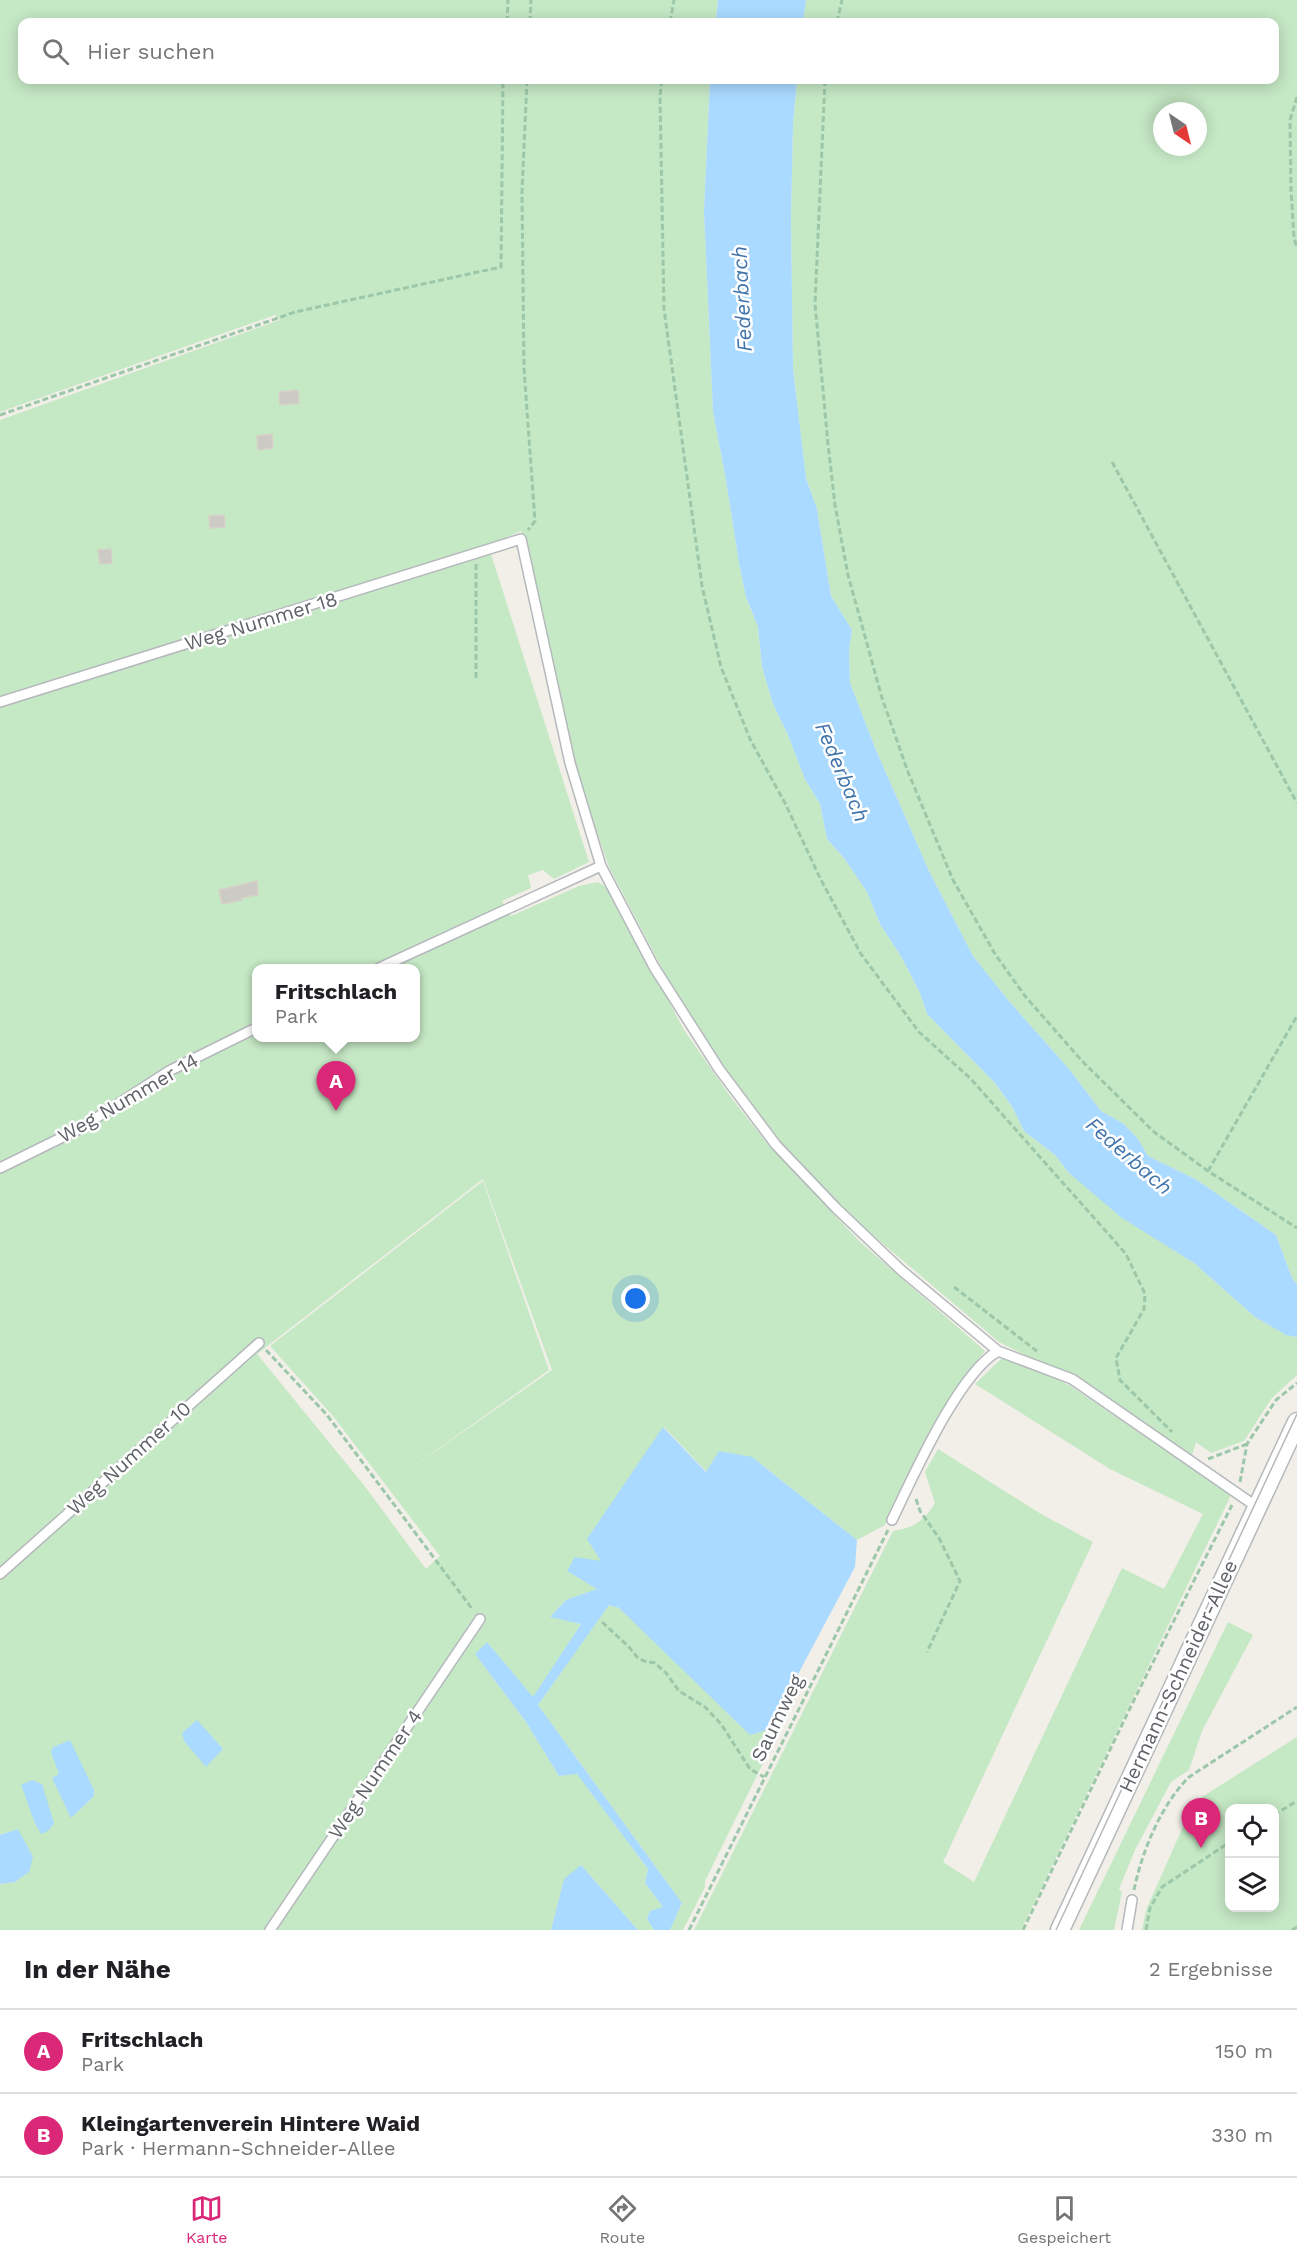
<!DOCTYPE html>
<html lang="de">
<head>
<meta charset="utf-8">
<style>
  body { margin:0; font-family:"Work Sans",sans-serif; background:#f2f2f2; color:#202124 }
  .controls { position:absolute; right:18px; bottom:18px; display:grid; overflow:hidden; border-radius:12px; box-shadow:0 3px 15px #0003 }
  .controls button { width:54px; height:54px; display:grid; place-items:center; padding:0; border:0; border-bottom:2px solid #e0e0e0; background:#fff; color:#202124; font:30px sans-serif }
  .compass { position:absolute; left:1153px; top:102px; width:54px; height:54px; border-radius:50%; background:#fff; box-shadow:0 3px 15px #0003; rotate:145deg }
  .you { position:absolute; left:636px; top:1299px; width:21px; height:21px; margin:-15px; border:4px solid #fff; border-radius:50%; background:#1a73e8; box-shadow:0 0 0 9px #1a73e833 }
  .badge { display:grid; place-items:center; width:39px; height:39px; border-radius:50%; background:#db2777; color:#fff; font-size:20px; font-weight:700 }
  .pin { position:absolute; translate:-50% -50px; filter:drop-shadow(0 2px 3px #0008) }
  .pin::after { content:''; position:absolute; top:32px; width:21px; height:18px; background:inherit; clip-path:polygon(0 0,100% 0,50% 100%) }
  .popup { position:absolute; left:252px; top:964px; width:168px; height:78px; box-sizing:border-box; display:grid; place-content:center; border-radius:12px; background:#fff; filter:drop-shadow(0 2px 4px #0005); font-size:20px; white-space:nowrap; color:#757577 }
  .popup b { font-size:22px; color:#202124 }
  .popup::after { content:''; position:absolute; left:50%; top:100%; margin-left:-12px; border:12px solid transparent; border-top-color:#fff }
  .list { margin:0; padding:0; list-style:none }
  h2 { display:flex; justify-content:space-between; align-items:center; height:78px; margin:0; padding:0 24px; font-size:26px }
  h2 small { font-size:20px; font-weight:400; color:#757577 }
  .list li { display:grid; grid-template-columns:39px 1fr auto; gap:18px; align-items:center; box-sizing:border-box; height:84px; padding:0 24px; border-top:2px solid #e0e0e0 }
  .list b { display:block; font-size:22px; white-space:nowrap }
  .list p { margin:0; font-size:20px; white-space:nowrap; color:#757577 }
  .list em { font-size:20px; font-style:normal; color:#757577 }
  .icon { flex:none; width:33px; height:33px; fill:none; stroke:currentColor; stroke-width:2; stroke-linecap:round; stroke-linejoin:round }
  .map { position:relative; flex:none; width:1297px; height:1930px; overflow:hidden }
  .search { position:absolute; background:#fff; box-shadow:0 3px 15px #0003; left:18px; right:18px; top:18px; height:66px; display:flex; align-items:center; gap:15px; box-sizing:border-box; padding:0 21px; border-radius:12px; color:#757577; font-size:22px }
  .sheet { height:246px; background:#fff }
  nav { display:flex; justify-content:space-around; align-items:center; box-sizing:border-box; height:84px; border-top:2px solid #e0e0e0; background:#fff; font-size:16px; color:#757577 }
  nav a { display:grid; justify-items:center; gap:3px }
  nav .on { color:#db2777 }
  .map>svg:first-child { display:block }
  .green { fill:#c5e8c5; fill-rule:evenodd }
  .water { fill:#aadaff }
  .building { fill:#cccac5; stroke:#d6d1c6; stroke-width:1.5 }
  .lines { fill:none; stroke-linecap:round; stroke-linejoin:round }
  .lane-casing { stroke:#b5b8bc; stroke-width:12 }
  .street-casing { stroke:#b5b8bc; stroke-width:21 }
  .path { stroke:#9cc7a9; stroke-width:3; stroke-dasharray:6 3; stroke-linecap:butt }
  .lane { stroke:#fff; stroke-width:9 }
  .street { stroke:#fff; stroke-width:18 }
  .tram { stroke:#b6b7b8; stroke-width:1.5 }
  .labels { text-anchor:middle; stroke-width:5; stroke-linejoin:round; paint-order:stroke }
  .street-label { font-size:20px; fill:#5f6368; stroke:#fff }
  .water-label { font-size:21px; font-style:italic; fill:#4174aa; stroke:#fff }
</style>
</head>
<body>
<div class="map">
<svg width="1297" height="1930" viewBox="0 0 1297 1930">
  <rect width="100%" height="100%" fill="#f1efe8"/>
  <path class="green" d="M0 0H718L716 22H22V80H710L704 211 713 412 726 480 739 563 746 597 758 627 762 667 773 704 788 735 805 779 820 804 827 839 844 858 867 892 880 924 902 958 920 993 927 1014 995 1083 1013 1108 1024 1131 1056 1156 1069 1173 1166 1245 1194 1263 1255 1317 1286 1335 1297 1337V1375L1272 1398 1244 1441 1211 1453 1196 1442 1191 1459 1076 1376 1043 1364 999 1342 848 1214 776 1138 731 1079 676 995 609 867 583 792 563 715 527 544 521 531 412 577 491 554 589 862 554 879 543 870 528 875 531 888 502 901 511 916 579 886 598 882 609 889 684 1030 730 1096 766 1142 860 1242 985 1351 963 1378 885 1525 857 1540 752 1457 707 1472 664 1427 601 1562 567 1571 598 1589 566 1600 551 1616 581 1624 533 1698 487 1642 469 1663 476 1655 526 1722 559 1776 577 1773 648 1869 645 1883 663 1907 647 1919 654 1930H638L581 1865 564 1880 551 1930H0V1884L16 1882 18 1829 0 1835V420L280 320 275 315 0 412ZM256 968H416V1038H256ZM483 1179 552 1370 400 1476 549 1370 483 1181 270 1346 333 1416 440 1556 426 1569 363 1484 257 1354Z
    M806 0H1297V1284L1292 1278 1276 1235 1197 1180 1148 1156 1138 1139 1124 1124 1101 1111 1069 1069 1008 1000 973 956 929 871 876 750 850 683 849 650 852 630 831 596 817 509 806 478 793 369 791 218 793 124 797 80H1274V22H803ZM1162 111H1198V147H1162Z
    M1002 1358 1041 1371 1069 1385 1231 1495 1021 1930H694L893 1531C914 1528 924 1521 935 1503L925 1472 938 1449 1041 1514 1093 1542 943 1862 974 1882 1122 1568 1164 1589 1203 1514 1110 1469 975 1384Z
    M608 1605 619 1608 766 1730 789 1691 797 1694 705 1881V1887L683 1930H670L682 1903 538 1705Z
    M1228 1622 1253 1635 1202 1731 1189 1770 1171 1782 1135 1850 1119 1889 1122 1892 1114 1930H1079Z
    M1297 1737V1930H1142L1146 1910 1194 1802ZM1230 1808H1274V1908H1230Z"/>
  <path class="water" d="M718 0H806L803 22H716Z
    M710 80H797L793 124 791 218 793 369 806 478 817 509 831 596 852 630 849 650 850 683 876 750 929 871 973 956 1008 1000 1069 1069 1101 1111 1124 1124 1138 1139 1148 1156 1197 1180 1276 1235 1292 1278 1297 1284V1337L1286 1335 1255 1317 1194 1263 1122 1218 1069 1173 1056 1156 1024 1131 1013 1108 995 1083 927 1014 920 993 902 958 880 924 867 892 844 858 827 839 820 804 805 779 788 735 773 704 762 667 758 627 746 597 739 563 726 480 713 412 704 211Z
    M663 1427 706 1472 719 1451 752 1457 857 1540 855 1567 796 1678 766 1730 750 1735 619 1608 609 1605 538 1705 682 1903 670 1930H654L647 1919 650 1911 663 1907 645 1883 648 1869 577 1774 559 1776 526 1722 475 1654 487 1642 533 1697 581 1624 550 1617 566 1600 597 1589 567 1571 575 1557 601 1561 587 1539Z
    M197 1720 223 1749 206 1767 184 1741 182 1733Z
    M70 1740 94 1790V1796L71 1818 52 1778 59 1774 51 1752 53 1747Z
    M32 1780 42 1784 54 1823 49 1830 42 1834C34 1827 26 1796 21 1785Z
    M18 1829 33 1857 29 1872 15 1882 0 1884V1835Z
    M581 1865 638 1930H551L564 1879Z"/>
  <path class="building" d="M298 390 299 403 280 405 279 392Z
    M272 434 273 448 258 450 257 436Z
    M224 515 225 527 210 528 209 516Z
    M111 549 112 563 100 564 98 550Z
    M257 881 258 895 241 898 242 900 222 904 219 890Z"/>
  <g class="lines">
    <g class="lane-casing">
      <path id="lane" d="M0 702 521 539 570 763 601 866 654 967 719 1069 776 1145 836 1208 901 1270 998 1351
        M379 968 601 866
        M0 1168 79 1129 169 1071 256 1028
        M892 1520C913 1477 958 1374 998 1351L1072 1379 1257 1507
        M0 1574 259 1343
        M270 1930 480 1619
        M1127 1930 1132 1900"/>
    </g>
    <g class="street-casing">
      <path id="street" d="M1060 1930 1297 1422"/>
    </g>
    <path class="path" d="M507 22 508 0
      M530 22 531 0
      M670 22 674 0
      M837 22 842 0
      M527 80 522 192 524 369 535 521 528 530
      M662 80 660 96 664 309 702 586 721 667 750 739 786 805 820 878 861 954 919 1032 970 1078 1126 1254 1145 1294 1144 1309 1116 1358 1120 1380 1172 1432
      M825 80 815 304 828 444 835 505 848 575 882 698 908 772 953 880 995 954 1025 996 1082 1061 1154 1132 1208 1171 1297 1228
      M1297 97 1290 120 1291 190 1294 238 1297 248
      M0 415 295 312 501 267 503 80
      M1112 462 1297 803
      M476 564V681
      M1208 1171 1297 1016
      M954 1287 1038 1352
      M266 1350 327 1415 473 1610
      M1208 1459 1247 1444
      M1240 1482 1247 1444 1276 1400 1297 1383
      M916 1499 920 1511 939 1538 960 1581 927 1652
      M602 1622 629 1647 637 1657 644 1661 655 1663 666 1673 679 1691 705 1707 721 1724 750 1769 764 1777
      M1274 1815 1297 1801
      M1134 1890C1142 1851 1161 1805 1189 1777L1297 1707
      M689 1930 888 1530
      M1023 1930 1133 1702 1232 1505
      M1146 1930 1150 1908 1162 1887 1230 1842
      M1292 1930 1297 1927"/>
    <use href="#lane" class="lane"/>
    <use href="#street" class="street"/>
    <path class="tram" d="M1056 1930 1297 1414"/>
  </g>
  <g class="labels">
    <g class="street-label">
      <text transform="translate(261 621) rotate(-17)" y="7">Weg Nummer 18</text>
      <text transform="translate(128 1098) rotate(-30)" y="7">Weg Nummer 14</text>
      <text transform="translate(129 1458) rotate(-42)" y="7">Weg Nummer 10</text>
      <text transform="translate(1178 1676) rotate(-65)" y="7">Hermann-Schneider-Allee</text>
      <text transform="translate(777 1718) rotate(-64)" y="7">Saumweg</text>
      <text transform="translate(375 1774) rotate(-56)" y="7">Weg Nummer 4</text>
    </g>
    <g class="water-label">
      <text transform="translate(742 299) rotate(-93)" y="7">Federbach</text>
      <text transform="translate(842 772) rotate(67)" y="7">Federbach</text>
      <text transform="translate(1129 1156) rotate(41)" y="7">Federbach</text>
    </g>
  </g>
</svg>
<div class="controls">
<button><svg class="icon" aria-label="locate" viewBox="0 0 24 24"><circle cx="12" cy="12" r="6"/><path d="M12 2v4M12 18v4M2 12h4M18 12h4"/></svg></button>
<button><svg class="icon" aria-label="layers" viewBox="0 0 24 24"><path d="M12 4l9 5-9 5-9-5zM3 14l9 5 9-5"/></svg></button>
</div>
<svg class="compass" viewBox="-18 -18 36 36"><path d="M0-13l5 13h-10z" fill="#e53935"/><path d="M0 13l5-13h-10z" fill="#757577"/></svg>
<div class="you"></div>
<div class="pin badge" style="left:336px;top:1111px">A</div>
<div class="popup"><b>Fritschlach</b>Park</div>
<div class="pin badge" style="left:1201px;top:1848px">B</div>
<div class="search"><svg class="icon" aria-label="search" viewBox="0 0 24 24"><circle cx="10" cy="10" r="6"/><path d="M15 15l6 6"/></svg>Hier suchen</div>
</div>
<section class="sheet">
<h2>In der Nähe<small>2 Ergebnisse</small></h2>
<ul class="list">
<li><span class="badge">A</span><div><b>Fritschlach</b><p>Park</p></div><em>150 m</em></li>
<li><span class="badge">B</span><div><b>Kleingartenverein Hintere Waid</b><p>Park · Hermann-Schneider-Allee</p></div><em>330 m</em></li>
</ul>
</section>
<nav>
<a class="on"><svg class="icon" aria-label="map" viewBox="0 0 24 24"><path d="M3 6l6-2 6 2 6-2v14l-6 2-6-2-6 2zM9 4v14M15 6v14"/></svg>Karte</a>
<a><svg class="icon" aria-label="directions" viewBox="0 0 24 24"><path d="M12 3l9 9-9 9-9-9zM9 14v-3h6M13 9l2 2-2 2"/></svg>Route</a>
<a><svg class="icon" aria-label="saved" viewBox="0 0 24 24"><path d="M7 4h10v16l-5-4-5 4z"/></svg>Gespeichert</a>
</nav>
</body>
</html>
